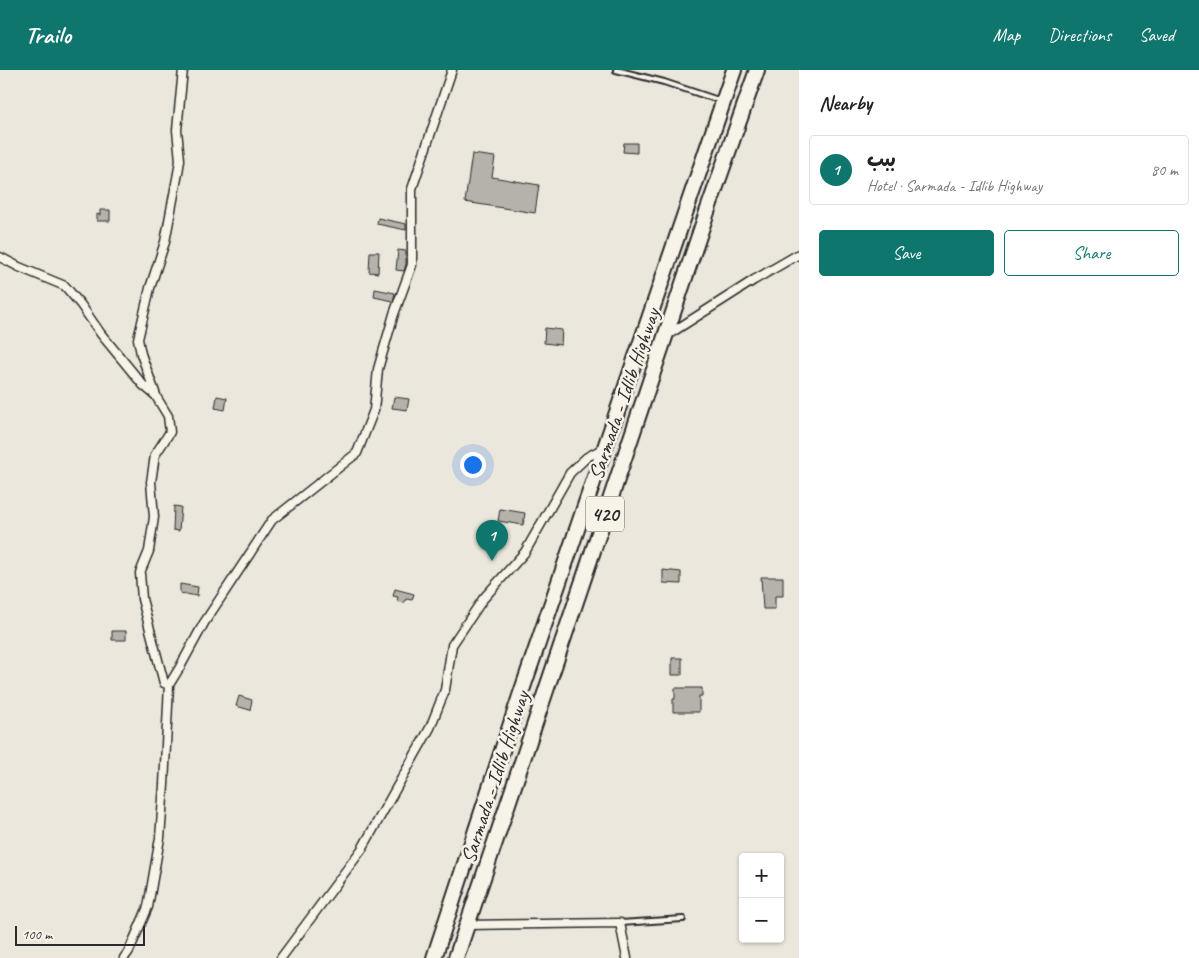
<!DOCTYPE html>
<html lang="en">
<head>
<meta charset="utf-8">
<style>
  body { margin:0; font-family:Caveat,"Playpen Sans Arabic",sans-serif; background:#f2f2f2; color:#222 }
  .controls { position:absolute; right:15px; bottom:15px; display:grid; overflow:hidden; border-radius:5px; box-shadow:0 1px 4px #0004 }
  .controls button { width:45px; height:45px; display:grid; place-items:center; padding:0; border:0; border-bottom:1px solid #e0e0e0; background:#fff; color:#222; font:25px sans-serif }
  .scale { position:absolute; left:15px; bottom:12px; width:130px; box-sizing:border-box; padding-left:5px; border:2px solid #2b2b2b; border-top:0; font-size:14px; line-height:18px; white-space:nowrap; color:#2b2b2b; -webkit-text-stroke:4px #f7f3e8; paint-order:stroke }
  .you { position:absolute; left:472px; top:394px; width:18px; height:18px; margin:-12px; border:4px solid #fff; border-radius:50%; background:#1a73e8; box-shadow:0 0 0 8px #1a73e833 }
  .badge { display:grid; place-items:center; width:32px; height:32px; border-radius:50%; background:#0f766e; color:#fff; font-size:16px; font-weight:700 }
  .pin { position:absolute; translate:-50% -41px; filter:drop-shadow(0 1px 2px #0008) }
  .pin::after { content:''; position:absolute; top:26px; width:18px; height:15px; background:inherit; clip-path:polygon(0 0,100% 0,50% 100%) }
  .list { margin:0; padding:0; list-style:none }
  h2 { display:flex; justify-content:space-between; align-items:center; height:65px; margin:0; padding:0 20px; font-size:21px }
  h2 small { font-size:16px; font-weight:400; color:#767676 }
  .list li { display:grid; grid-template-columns:32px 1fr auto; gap:15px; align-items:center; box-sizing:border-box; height:70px; margin:0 10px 10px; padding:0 10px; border:1px solid #e0e0e0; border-radius:5px }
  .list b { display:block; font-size:19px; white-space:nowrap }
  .list p { margin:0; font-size:16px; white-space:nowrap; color:#767676 }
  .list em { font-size:16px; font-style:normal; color:#767676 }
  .actions { display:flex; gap:10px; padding:15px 20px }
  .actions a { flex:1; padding:11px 0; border:1px solid #0f766e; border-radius:5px; text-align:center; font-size:18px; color:#0f766e }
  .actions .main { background:#0f766e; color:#fff }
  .map { position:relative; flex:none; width:799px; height:888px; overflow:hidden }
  header { display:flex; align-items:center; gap:30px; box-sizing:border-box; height:70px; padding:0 25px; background:#0f766e; color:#fff }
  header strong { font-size:24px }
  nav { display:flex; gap:28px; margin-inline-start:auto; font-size:18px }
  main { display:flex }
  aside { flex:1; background:#fff }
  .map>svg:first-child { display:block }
  .building { fill:#b5b2ab; stroke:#2b2b2b }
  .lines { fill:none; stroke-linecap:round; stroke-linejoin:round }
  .lane-casing { stroke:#2b2b2b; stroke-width:8 }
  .street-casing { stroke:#2b2b2b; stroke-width:11 }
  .highway-casing { stroke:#2b2b2b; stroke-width:18 }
  .lane { stroke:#f7f3e8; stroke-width:4 }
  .street { stroke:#f7f3e8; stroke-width:8 }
  .highway { stroke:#f7f3e8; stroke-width:14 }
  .labels { text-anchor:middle; stroke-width:5; stroke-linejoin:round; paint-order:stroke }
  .shield { fill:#f7f3e8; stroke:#686764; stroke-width:1 }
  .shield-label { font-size:20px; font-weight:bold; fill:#2b2b2b }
  .street-label { font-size:21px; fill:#2b2b2b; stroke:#f7f3e8 }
</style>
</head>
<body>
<header>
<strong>Trailo</strong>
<nav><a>Map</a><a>Directions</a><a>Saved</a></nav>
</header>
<main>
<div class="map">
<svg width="799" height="888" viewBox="0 0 799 888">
  <rect width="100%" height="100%" fill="#ebe7dd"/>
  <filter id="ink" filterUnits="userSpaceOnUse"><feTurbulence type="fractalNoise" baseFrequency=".02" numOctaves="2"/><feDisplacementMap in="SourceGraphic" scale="10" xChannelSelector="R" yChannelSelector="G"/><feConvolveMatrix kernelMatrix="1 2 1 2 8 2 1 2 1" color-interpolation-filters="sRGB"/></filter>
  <g filter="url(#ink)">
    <path class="building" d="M624 73H637V83L623 82Z
      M472 84 495 87 492 107 539 115 535 143 465 132Z
      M100 140H110V151H97V144L100 145Z
      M378 148 406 154V160L377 154Z
      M398 180 406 181V194L404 201 396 200Z
      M370 182H379L378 203 369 202Z
      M375 219 395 223 393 231 374 227Z
      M545 258 562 260 561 275 544 273Z
      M217 326 227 328 225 340 215 338Z
      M394 327 409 329 407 340 392 338Z
      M174 436 181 437 179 461 173 460Z
      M500 439 525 443 523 455 498 451Z
      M663 500 681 502V514L663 513Z
      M761 507H783V526H775V539H763Z
      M180 514 198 517 197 526 180 523Z
      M395 519 414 524 412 530 406 529 404 533 397 531 398 527 393 526Z
      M112 561H126V570H112Z
      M672 588H682V605H672Z
      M675 618H702V626H699V642H673V629H675Z
      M239 626 252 630 250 640 236 636Z"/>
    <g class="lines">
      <g class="lane-casing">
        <path id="lane" d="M616 0 664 12 721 31
          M620 853 683 849"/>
      </g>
      <g class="street-casing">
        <path id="street" d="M0 187 19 197 65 216 81 235 101 264 143 315 155 325
          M666 266 754 210 799 184
          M169 615 164 613 142 529 140 503 149 481 154 447 151 412 155 385 170 362 168 346 157 328 141 284 138 269 150 218 165 172 178 103 180 90 177 60 183 0
          M467 855 620 853 627 888
          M124 888 129 881 148 837 160 768 164 715 169 615 180 597 204 553 272 450 357 383 374 340 378 299 394 244 412 195V119L452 0
          M281 888 362 779 430 658 445 620 452 575 483 529 525 482 570 403 587 387 604 378"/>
      </g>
      <g class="highway-casing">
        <path id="highway" d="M434 888 520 626 734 0
          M456 888 706 145 757 0"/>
      </g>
      <use href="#lane" class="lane"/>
      <use href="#street" class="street"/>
      <use href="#highway" class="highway"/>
    </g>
  </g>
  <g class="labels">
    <rect class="shield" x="586" y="426.5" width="38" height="35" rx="4"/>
    <g class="shield-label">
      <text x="605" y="451">420</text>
    </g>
    <g class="street-label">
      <text transform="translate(624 324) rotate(-71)" y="7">Sarmada - Idlib Highway</text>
      <text transform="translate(495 707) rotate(-72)" y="7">Sarmada - Idlib Highway</text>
    </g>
  </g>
</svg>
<div class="controls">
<button>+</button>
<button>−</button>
</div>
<div class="scale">100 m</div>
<div class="you"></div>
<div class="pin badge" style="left:492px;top:491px">1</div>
</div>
<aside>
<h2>Nearby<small></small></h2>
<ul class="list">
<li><span class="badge">1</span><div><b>ببب</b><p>Hotel · Sarmada - Idlib Highway</p></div><em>80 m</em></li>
</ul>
<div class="actions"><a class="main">Save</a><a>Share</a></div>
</aside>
</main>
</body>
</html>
